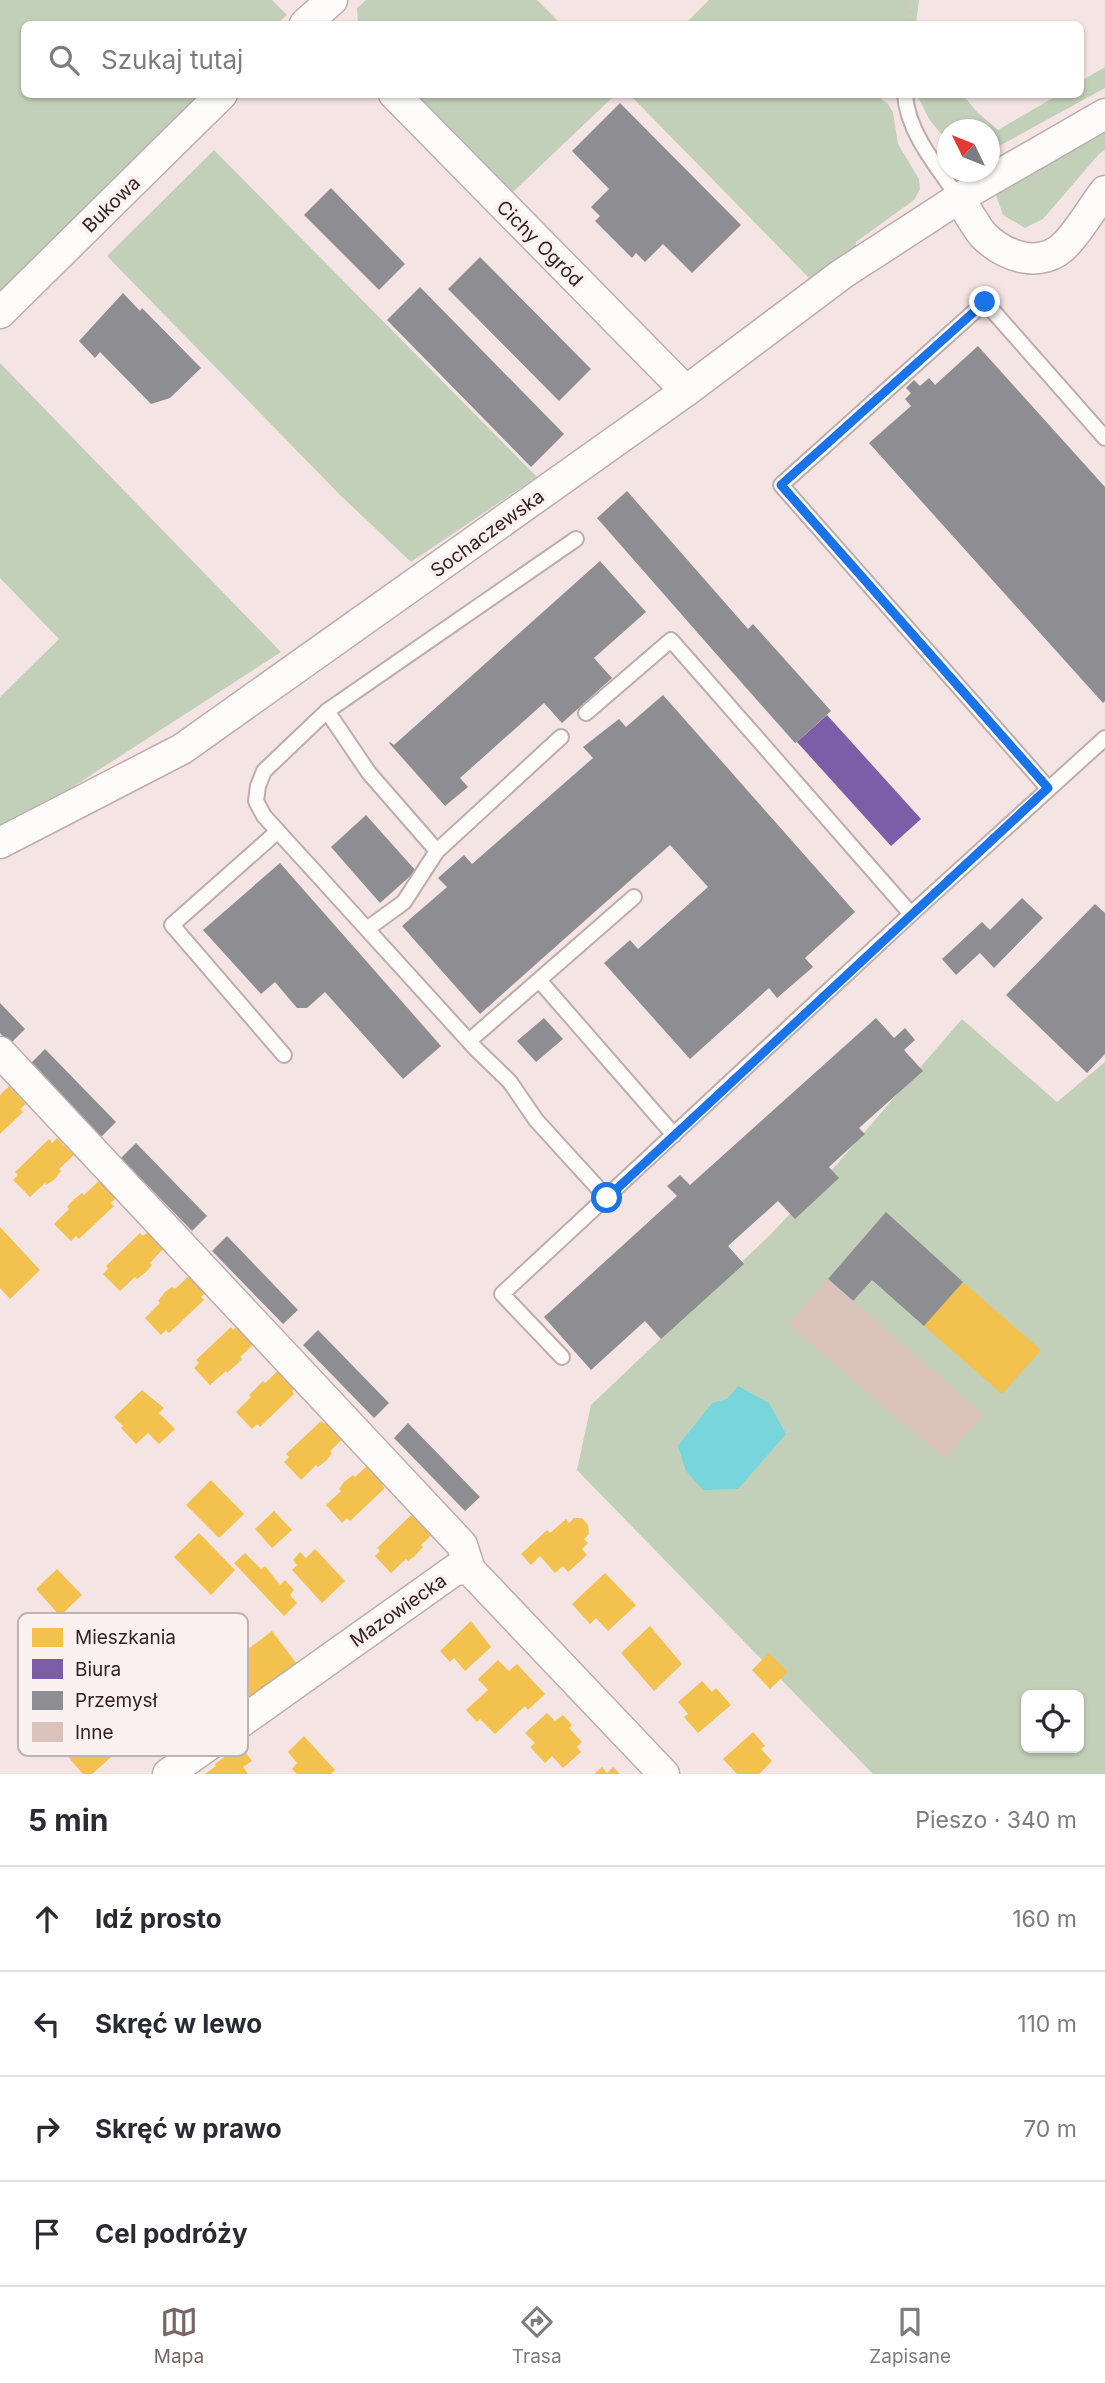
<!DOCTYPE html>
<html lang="pl">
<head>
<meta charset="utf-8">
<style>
  body { margin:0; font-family:Inter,sans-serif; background:#f2f2f3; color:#2b2b33 }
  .controls { position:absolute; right:21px; bottom:21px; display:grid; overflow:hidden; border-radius:10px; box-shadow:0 2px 5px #0004 }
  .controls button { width:63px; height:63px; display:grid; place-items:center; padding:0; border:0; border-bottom:2px solid #e1e1e2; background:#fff; color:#2b2b33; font:35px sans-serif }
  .compass { position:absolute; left:937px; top:119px; width:63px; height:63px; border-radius:50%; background:#fff; box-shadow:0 2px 5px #0004; rotate:313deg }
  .stop { position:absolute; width:21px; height:21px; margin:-16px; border:5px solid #1a73e8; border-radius:50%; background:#fff }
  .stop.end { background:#1a73e8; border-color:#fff; box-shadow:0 2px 7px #0008 }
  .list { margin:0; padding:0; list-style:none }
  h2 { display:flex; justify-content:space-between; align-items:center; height:91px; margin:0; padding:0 28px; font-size:30px }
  h2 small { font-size:23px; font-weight:400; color:#7c7c81 }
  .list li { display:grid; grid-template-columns:46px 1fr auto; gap:21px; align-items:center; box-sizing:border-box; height:105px; padding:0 28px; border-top:2px solid #e1e1e2 }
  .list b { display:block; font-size:26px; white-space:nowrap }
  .list em { font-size:23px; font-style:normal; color:#7c7c81 }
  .icon { flex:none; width:38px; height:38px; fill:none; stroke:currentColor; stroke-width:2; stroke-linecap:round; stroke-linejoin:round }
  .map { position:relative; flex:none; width:1105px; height:1774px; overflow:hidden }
  .search { position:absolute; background:#fff; box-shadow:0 2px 5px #0004; left:21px; right:21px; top:21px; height:77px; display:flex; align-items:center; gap:18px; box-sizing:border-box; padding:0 24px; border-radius:10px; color:#7c7c81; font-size:26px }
  .sheet { height:511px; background:#fff }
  nav { display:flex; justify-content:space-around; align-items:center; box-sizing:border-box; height:98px; border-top:2px solid #e1e1e2; background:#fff; font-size:19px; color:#7c7c81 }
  nav a { display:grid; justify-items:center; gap:4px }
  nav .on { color:#786665 }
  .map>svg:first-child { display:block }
  .green { fill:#c3d0b9; fill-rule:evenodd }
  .water { fill:#78d5db }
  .homes { fill:#f2c14e }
  .offices { fill:#7b5ea7 }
  .industry { fill:#8d8d92 }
  .building { fill:#dbc2bb }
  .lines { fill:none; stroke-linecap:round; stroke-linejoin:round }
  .lane-casing { stroke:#bdadad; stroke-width:18 }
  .street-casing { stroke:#bdadad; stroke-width:33 }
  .path { stroke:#cfc9c9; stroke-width:4.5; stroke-dasharray:2 5; stroke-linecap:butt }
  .lane { stroke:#fefbfb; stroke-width:14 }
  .street { stroke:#fefbfb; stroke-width:30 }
  .route { stroke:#1a73e8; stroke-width:9 }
  .labels { text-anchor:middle; stroke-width:7; stroke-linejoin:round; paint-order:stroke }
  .street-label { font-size:19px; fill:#342221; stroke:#fbf1f0 }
  .key { fill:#fbf1f0; stroke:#bfb3b2; stroke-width:2 }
  .key-label { font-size:19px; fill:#342221 }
</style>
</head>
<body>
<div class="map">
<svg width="1105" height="1774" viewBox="0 0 1105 1774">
  <rect width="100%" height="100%" fill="#f5e4e4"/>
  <path class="green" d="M0 0H272L287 15 277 24H24V94L207 95 0 300Z
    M366 0H537L561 24H358L357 8Z
    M709 0H919L916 24H685Z
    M1105 67V88L990 151V130H948L947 141 929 119 917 95H963L977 112 998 130 1058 95 1080 94 1081 81Z
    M416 95H615L512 193Z
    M630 95H882L881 99 888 104 893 112 898 144 919 179 920 189 914 200 856 242V247L813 282Z
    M1105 125V150L1099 154 1043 219 1025 228 1003 215 996 195 1011 177Z
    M214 150 537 477 411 562 340 495 107 256Z
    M0 363 281 652 0 834V697L59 639 0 578Z
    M962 1019 1057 1102 1105 1062V1774H873L577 1470 591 1405 770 1235 837 1164ZM1026 1695H1079V1748H1026Z"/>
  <path class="water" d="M738 1386 769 1403 786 1434 738 1489 703 1490 686 1471 678 1446 712 1403 727 1399Z"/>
  <path class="homes" d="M9 1086 26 1104 20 1109 23 1112 0 1134V1095Z
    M57 1138 74 1155 59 1169 61 1171 54 1180 46 1185 45 1183 30 1197 13 1180 18 1175 15 1172 49 1139 52 1143Z
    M99 1181 116 1198 111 1203 114 1206 79 1239 76 1236 71 1241 54 1224 69 1209 67 1207 73 1200 82 1193 84 1195Z
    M0 1227 40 1270 10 1299 0 1288Z
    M148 1232 164 1248 150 1263 152 1265 146 1272 137 1279 135 1277 120 1291 103 1274 108 1269 106 1266 140 1233 143 1236Z
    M190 1275 206 1292 201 1297 204 1300 169 1333 166 1330 161 1335 145 1318 160 1303 158 1301 165 1292 172 1287 175 1289Z
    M963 1282 1041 1350 1002 1394 924 1326Z
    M238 1326 255 1343 240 1357 242 1359 236 1365 227 1373 226 1371 210 1385 194 1368 199 1363 196 1360 231 1327 233 1330Z
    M280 1369 297 1386 292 1391 294 1394 260 1427 257 1424 252 1429 236 1412 251 1397 249 1395 263 1381 265 1383Z
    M142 1390 164 1408 159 1413 175 1429 159 1444 148 1433 136 1444 121 1428 123 1426 114 1417Z
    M328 1420 345 1437 330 1451 332 1453 327 1460 318 1467 316 1465 301 1480 284 1462 289 1457 286 1454 321 1421 324 1424Z
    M370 1463 387 1480 382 1485 385 1488 350 1521 347 1518 342 1523 326 1505 341 1491 339 1489 344 1482 353 1475 355 1477Z
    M211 1480 244 1514 219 1538 186 1505Z
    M274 1511 292 1530 272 1548 255 1529Z
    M419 1513 436 1531 421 1545 423 1547 415 1556 408 1561 406 1559 391 1573 375 1556 380 1551 377 1548 411 1515 414 1518Z
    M574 1518H582L588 1525 589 1534 584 1539 588 1543 582 1549 587 1555 568 1572 563 1566 555 1573 540 1556 531 1565 521 1554 547 1530 550 1533 566 1519 569 1523Z
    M199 1533 235 1570 211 1595 174 1557Z
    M315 1549 345 1581 322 1603 292 1570 297 1565 293 1560 300 1552 306 1558Z
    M245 1553 261 1569 265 1566 280 1585 285 1580 294 1590 290 1595 297 1603 284 1616 234 1563Z
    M57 1569 82 1595 60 1616 36 1589Z
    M605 1573 636 1605 608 1631 596 1618 590 1624 572 1604Z
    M471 1621 491 1647 465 1671 454 1658 450 1662 440 1651Z
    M650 1626 682 1664 654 1691 621 1653Z
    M272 1631 297 1664 244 1704 218 1670 224 1665 229 1671 243 1660 239 1656Z
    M769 1653 788 1672 770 1689 752 1670Z
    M498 1660 509 1671 517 1664 545 1694 528 1710 525 1706 495 1734 480 1719 477 1722 466 1710 488 1690 478 1679Z
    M702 1681 712 1692 716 1688 731 1705 698 1733 684 1717 688 1714 678 1702Z
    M117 1710 137 1734 92 1774H83L63 1751 92 1726 94 1729Z
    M547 1713 555 1721 563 1715 572 1725 569 1728 582 1742 577 1747 581 1752 563 1768 552 1756 545 1763 530 1747 535 1743 525 1733Z
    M753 1732 765 1746 761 1749 772 1761 759 1774H737L723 1759Z
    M304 1736 335 1770 331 1774H297L292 1769 297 1763 288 1752Z
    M240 1745 252 1761 243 1767 248 1774H205L216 1766 215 1764Z
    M602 1767 607 1773 613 1767 620 1774H594Z"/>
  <path class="offices" d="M827 715 921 819 891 846 797 742Z"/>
  <path class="industry" d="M620 103 741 225 692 273 663 244 645 262 636 253 632 258 595 221 600 216 591 207 609 189 572 151Z
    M331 188 405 264 379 290 304 215Z
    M480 257 591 369 559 401 448 289Z
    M420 287 564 434 531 467 387 320Z
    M123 293 140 311 142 308 201 368 170 398 151 404 100 352 95 358 79 341Z
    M978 346 1105 487V701L1103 703 869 443 911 406 905 399 911 393 906 388 914 380 920 386 929 378 935 385Z
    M627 491 748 629 753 624 831 711 797 742 795 743 718 656 597 518Z
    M600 561 646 612 594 658 612 678 562 723 544 703 460 778 468 787 445 806 389 743 390 742 394 745Z
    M663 695 855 912 805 958 813 967 777 998 769 988 690 1059 604 963 630 940 638 949 708 887 670 845 480 1014 402 926 447 887 438 878 464 855 472 864 593 758 583 747 619 719 626 727Z
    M366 815 416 871 380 903 331 847Z
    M280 863 441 1046 403 1079 325 992 307 1008H297L275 982 261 994 203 930Z
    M1022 898 1043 918 994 968 980 953 956 975 942 959 982 922 990 930Z
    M1095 904 1105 913V1054L1087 1073 1006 995Z
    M0 1003 25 1029 10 1044 0 1033Z
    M544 1018 563 1039 536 1062 517 1041Z
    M876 1018 894 1038 905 1028 915 1040 904 1050 923 1071 859 1128 865 1134 829 1167 839 1178 795 1219 778 1201 728 1246 744 1264 661 1339 645 1321 591 1370 544 1317 677 1196 667 1186 680 1175 690 1185Z
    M45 1049 116 1122 101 1137 30 1064Z
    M136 1143 207 1216 192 1231 121 1158Z
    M886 1212 963 1282 924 1326 872 1280 853 1301 828 1279Z
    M227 1236 298 1310 283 1324 212 1251Z
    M318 1330 389 1403 374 1418 303 1345Z
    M408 1423 480 1497 465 1511 394 1438Z"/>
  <path class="building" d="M828 1279 984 1415 945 1459 789 1324Z"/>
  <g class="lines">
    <g class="lane-casing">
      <path id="lane" d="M905 94C907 132 938 168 959 198
        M576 539 327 711 264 771 258 786 256 801 264 816 476 1049 510 1082 536 1120 607 1198
        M327 711 369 773 437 851 561 737
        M586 713 671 640 911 914
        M1048 788 781 485 985 302 1105 438
        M278 831 172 925 284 1055
        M367 929 404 902 437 851
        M539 980 674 1135
        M469 1041 634 897
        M562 1357 502 1294 911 914 1105 738"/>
    </g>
    <g class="street-casing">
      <path id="street" d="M305 24 332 0
        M394 94 686 391
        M959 198C967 210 974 224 983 235 1005 257 1042 270 1066 244 1081 228 1092 208 1105 191
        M0 313 222 94
        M0 843 182 749 686 391 842 274 959 198 1105 114
        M0 1052 462 1545 470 1570
        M168 1774 456 1569 470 1570 664 1774"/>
    </g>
    <path class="path" d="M909 24 911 0"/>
    <use href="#lane" class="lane"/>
    <use href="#street" class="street"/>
  </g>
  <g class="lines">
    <path class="route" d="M607 1198 1048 788 781 485 985 302"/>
  </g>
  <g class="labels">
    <g class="street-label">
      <text transform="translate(111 204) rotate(-44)" y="7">Bukowa</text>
      <text transform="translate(540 243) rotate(45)" y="7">Cichy Ogród</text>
      <text transform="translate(487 533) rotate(-36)" y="7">Sochaczewska</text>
      <text transform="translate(398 1610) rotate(-35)" y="7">Mazowiecka</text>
    </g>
  </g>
  <rect x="18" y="1613" width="230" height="143" rx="10" class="key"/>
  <rect x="32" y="1628" width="31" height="19" fill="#f2c14e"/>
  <rect x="32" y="1659" width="31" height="20" fill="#7b5ea7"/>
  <rect x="32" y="1691" width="31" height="19" fill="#8d8d92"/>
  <rect x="32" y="1722" width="31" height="20" fill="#dbc2bb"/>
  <g class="key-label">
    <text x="75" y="1644">Mieszkania</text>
    <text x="75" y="1676">Biura</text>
    <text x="75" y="1707">Przemysł</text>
    <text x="75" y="1739">Inne</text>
  </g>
</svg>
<div class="controls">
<button><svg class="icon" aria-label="locate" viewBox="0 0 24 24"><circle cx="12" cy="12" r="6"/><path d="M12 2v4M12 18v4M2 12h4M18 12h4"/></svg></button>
</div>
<svg class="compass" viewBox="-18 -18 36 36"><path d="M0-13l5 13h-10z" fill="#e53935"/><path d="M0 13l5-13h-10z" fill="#7c7c81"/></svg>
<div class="stop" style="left:607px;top:1198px"></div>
<div class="stop end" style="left:985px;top:302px"></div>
<div class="search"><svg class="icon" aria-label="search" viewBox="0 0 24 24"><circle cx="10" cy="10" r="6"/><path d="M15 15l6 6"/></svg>Szukaj tutaj</div>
</div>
<section class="sheet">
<h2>5 min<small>Pieszo · 340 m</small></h2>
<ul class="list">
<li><svg class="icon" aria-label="ahead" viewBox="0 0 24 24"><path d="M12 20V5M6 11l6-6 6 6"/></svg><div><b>Idź prosto</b></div><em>160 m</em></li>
<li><svg class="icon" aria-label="left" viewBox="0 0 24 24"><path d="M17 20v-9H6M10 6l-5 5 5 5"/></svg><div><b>Skręć w lewo</b></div><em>110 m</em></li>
<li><svg class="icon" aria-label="right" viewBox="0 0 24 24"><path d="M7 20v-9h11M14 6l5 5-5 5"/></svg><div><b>Skręć w prawo</b></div><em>70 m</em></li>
<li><svg class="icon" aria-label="arrive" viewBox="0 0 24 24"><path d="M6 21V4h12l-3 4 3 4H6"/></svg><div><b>Cel podróży</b></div></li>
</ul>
</section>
<nav>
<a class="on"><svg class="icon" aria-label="map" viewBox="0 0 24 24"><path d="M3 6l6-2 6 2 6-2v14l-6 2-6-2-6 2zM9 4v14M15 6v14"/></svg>Mapa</a>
<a><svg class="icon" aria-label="directions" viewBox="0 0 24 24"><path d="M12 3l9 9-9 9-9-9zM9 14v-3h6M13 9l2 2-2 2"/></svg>Trasa</a>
<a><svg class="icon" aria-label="saved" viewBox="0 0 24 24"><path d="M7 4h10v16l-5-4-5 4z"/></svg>Zapisane</a>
</nav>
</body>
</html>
